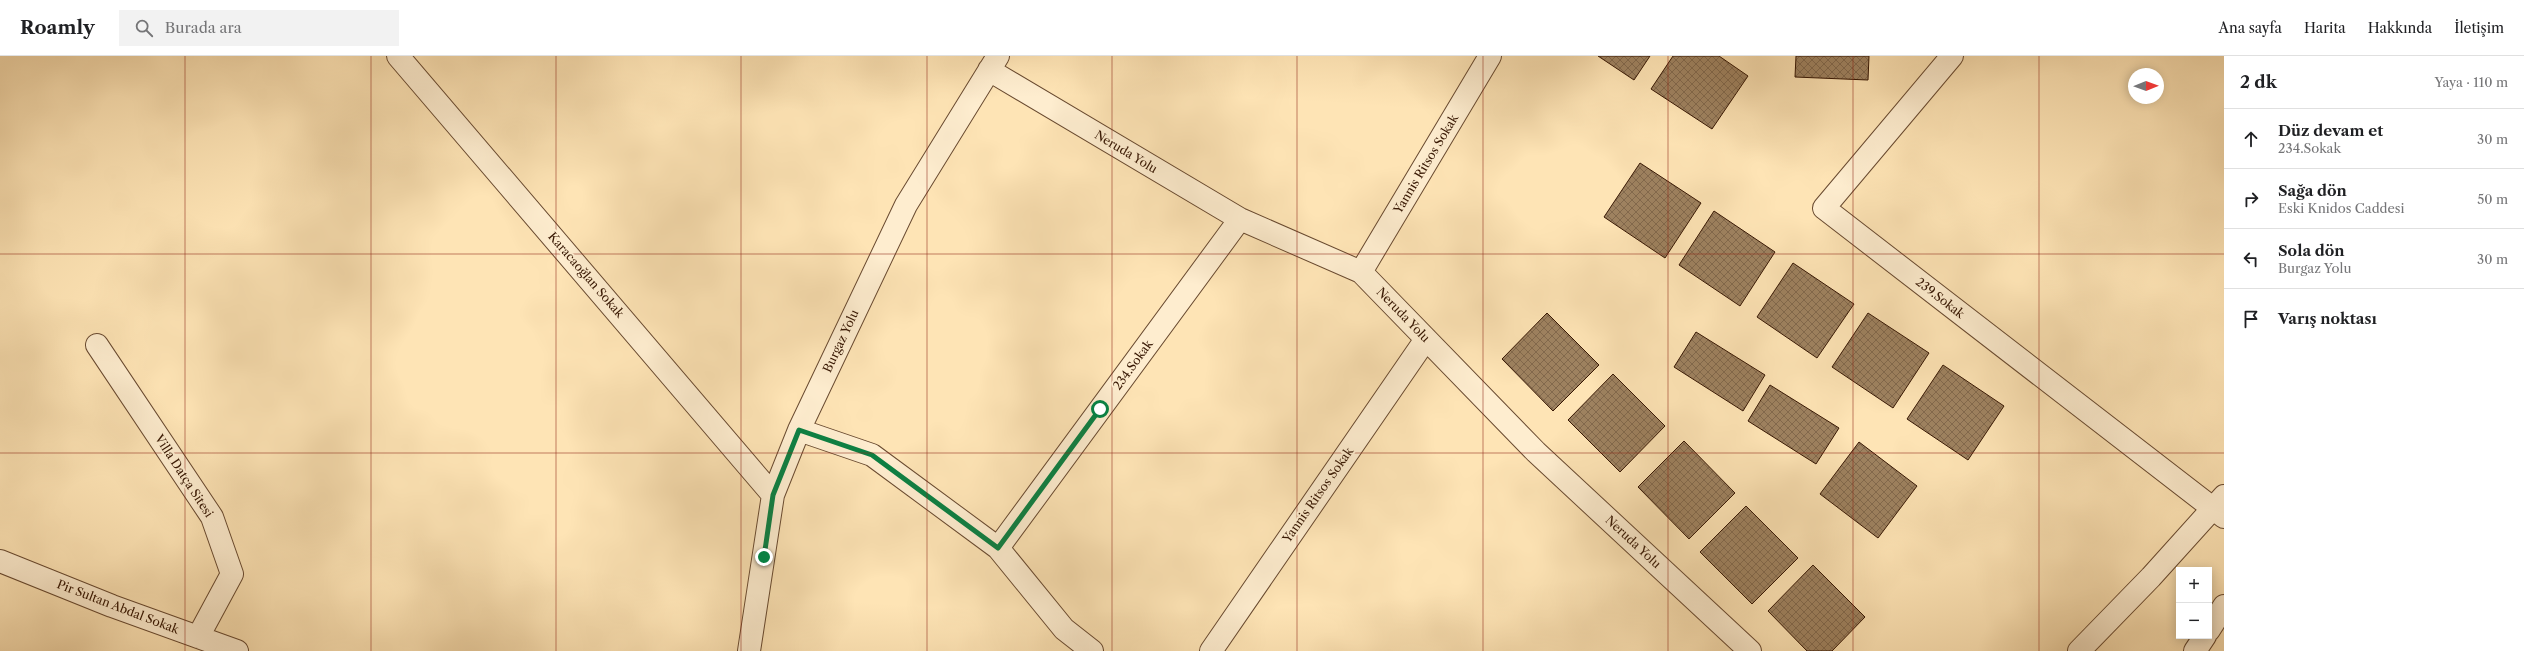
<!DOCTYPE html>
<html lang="tr">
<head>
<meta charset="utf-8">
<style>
  body { margin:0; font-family:"Libre Caslon Text",serif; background:#f2f2f2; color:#202124 }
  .controls { position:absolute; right:12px; bottom:12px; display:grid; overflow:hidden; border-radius:0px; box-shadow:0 2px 10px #0003 }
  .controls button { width:36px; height:36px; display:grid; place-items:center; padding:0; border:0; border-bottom:1px solid #e0e0e0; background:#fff; color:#202124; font:20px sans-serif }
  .compass { position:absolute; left:2128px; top:12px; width:36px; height:36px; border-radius:50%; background:#fff; box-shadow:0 2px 10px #0003; rotate:89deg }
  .stop { position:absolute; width:12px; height:12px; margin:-9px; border:3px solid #0b8043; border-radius:50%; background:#fff }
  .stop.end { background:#0b8043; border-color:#fff; box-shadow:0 1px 4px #0008 }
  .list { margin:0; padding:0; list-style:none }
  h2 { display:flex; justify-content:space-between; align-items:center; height:52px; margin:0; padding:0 16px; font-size:17px }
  h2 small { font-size:13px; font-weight:400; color:#757577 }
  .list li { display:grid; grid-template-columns:26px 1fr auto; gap:12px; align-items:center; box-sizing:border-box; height:60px; padding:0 16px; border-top:1px solid #e0e0e0 }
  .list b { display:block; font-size:15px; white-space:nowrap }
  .list p { margin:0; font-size:13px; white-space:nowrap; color:#757577 }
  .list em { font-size:13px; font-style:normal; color:#757577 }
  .icon { flex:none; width:22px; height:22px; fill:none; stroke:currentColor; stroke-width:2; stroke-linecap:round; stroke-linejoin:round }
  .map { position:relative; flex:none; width:2224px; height:595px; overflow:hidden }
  header { display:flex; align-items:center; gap:24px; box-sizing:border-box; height:56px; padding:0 20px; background:#fff; border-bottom:1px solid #e0e0e0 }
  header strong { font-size:19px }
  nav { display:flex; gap:22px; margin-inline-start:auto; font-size:14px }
  .search { width:280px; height:36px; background:#f2f2f2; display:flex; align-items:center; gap:10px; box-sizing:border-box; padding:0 14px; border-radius:0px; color:#757577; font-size:15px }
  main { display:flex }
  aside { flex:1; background:#fff }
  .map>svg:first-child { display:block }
  .building { fill:url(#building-cross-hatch); stroke:#371703 }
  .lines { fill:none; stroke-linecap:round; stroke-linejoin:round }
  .minor-casing { stroke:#694a30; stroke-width:24 }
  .minor { stroke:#feedcf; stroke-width:22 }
  .route { stroke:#0b8043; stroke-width:5 }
  .grid { fill:none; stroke:#8f2418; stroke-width:1; stroke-opacity:0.55 }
  .labels { text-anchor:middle; stroke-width:4; stroke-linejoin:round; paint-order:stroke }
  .street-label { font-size:12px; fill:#371703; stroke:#feedcf }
</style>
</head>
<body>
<header>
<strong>Roamly</strong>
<div class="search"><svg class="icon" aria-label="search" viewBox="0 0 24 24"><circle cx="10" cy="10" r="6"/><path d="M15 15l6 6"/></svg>Burada ara</div>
<nav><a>Ana sayfa</a><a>Harita</a><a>Hakkında</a><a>İletişim</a></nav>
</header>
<main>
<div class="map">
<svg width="2224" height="595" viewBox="0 0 2224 595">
  <defs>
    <pattern id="building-cross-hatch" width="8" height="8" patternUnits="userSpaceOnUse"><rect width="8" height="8" fill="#9e8260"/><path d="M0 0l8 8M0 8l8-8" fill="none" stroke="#82694d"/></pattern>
  </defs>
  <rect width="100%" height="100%" fill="#fee4b5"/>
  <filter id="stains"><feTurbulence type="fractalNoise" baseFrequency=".005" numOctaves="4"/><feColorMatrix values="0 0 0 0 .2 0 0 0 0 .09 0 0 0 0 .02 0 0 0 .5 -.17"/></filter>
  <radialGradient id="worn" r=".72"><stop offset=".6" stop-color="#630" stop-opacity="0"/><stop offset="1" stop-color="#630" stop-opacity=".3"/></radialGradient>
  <path class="building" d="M1598 0H1650L1634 24Z
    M1673 0H1719L1748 20 1712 73 1651 33Z
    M1796 0H1869L1868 24 1795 21Z
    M1640 107 1701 147 1665 202 1604 161Z
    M1714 155 1775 196 1740 250 1679 209Z
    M1793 207 1854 248 1817 302 1757 261Z
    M1547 257 1599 309 1553 355 1502 303Z
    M1868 257 1929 297 1893 352 1832 311Z
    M1696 276 1765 319 1743 355 1674 311Z
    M1943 309 2004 350 1968 404 1907 363Z
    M1613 318 1665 370 1620 416 1568 364Z
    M1770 329 1839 372 1816 408 1748 365Z
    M1684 385 1735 437 1689 483 1638 431Z
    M1859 386 1917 430 1878 482 1820 438Z
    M1746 450 1798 502 1752 548 1700 496Z
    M1813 509 1865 561 1832 595H1807L1768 555Z"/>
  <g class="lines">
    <g class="minor-casing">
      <path id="minor" d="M398 0 773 439
        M1952 0 1824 152 2224 461
        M989 14 1240 163 1361 216 1536 396 1750 595
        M1361 216 1490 0
        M97 289 212 461 232 518 198 581
        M799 374 872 399 998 492 1064 573 1092 595
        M998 492 1240 163
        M0 505 112 550 237 595
        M2209 574 2224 550
        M749 595 773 439 799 374 906 149 998 0
        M1211 595 1426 283
        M2079 595 2151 521 2224 440
        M2195 595 2205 580"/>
    </g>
    <use href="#minor" class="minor"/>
  </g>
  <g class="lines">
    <path class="route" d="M764 501 773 439 799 374 872 399 998 492 1100 353"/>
  </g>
  <path class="grid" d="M185 0V595M371 0V595M556 0V595M741 0V595M927 0V595M1112 0V595M1297 0V595M1483 0V595M1668 0V595M1853 0V595M2039 0V595M0 198H2224M0 397H2224"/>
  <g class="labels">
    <g class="street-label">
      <text transform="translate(1126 96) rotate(31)" y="4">Neruda Yolu</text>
      <text transform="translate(1426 108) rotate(-59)" y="4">Yannis Ritsos Sokak</text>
      <text transform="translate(586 219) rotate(49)" y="4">Karacaoğlan Sokak</text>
      <text transform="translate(1940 242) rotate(38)" y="4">239.Sokak</text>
      <text transform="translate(1403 259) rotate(46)" y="4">Neruda Yolu</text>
      <text transform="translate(841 285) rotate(-65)" y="4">Burgaz Yolu</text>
      <text transform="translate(1133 309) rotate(-54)" y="4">234.Sokak</text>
      <text transform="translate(184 420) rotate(57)" y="4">Villa Datça Sitesi</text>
      <text transform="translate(1318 439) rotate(-55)" y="4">Yannis Ritsos Sokak</text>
      <text transform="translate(1633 486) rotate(43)" y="4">Neruda Yolu</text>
      <text transform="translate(118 551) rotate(21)" y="4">Pir Sultan Abdal Sokak</text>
    </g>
  </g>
  <rect width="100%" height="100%" filter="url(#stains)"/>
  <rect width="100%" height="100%" fill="url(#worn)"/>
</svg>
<div class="controls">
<button>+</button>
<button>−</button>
</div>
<svg class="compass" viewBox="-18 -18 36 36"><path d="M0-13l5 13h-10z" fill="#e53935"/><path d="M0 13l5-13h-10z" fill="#757577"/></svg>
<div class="stop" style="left:1100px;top:353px"></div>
<div class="stop end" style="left:764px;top:501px"></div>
</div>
<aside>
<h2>2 dk<small>Yaya · 110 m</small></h2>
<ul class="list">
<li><svg class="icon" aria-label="ahead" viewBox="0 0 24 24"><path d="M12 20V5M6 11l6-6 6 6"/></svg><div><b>Düz devam et</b><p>234.Sokak</p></div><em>30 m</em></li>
<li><svg class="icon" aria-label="right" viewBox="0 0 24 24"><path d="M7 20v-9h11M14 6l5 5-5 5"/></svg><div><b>Sağa dön</b><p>Eski Knidos Caddesi</p></div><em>50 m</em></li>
<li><svg class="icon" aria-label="left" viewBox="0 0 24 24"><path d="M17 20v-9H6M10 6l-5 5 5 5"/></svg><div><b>Sola dön</b><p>Burgaz Yolu</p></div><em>30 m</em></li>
<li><svg class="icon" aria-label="arrive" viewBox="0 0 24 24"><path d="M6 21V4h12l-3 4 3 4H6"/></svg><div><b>Varış noktası</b></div></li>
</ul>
</aside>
</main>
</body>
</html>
